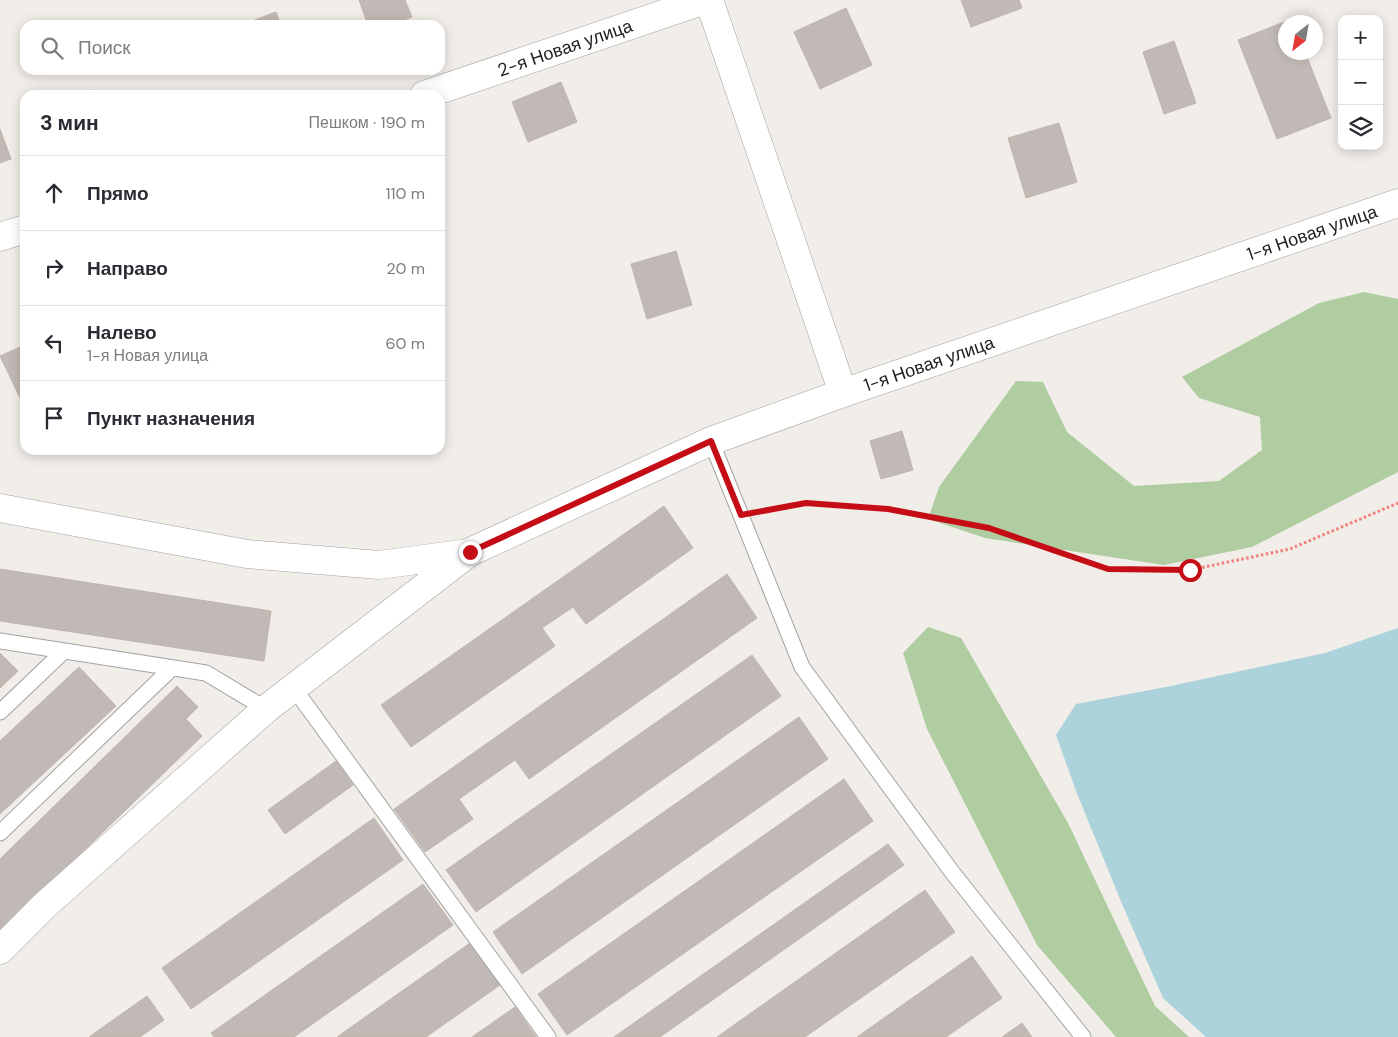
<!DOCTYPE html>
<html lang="ru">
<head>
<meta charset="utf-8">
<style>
  body { margin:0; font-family:"DM Sans",sans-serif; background:#f7f7f7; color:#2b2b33 }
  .controls { position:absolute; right:15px; top:15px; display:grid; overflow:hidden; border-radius:10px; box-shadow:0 2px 12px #0003 }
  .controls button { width:45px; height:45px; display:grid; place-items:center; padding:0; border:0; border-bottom:1px solid #e1e1e2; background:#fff; color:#2b2b33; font:25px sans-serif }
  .compass { position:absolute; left:1278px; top:15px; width:45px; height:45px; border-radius:50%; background:#fff; box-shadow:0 2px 12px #0003; rotate:211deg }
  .stop { position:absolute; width:15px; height:15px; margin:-11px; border:4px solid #c50d16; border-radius:50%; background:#fff }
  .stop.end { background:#c50d16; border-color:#fff; box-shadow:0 1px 5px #0008 }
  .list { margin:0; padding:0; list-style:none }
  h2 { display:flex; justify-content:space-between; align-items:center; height:65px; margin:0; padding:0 20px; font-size:21px }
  h2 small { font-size:16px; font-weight:400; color:#7c7c81 }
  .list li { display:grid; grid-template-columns:32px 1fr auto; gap:15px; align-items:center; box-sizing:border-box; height:75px; padding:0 20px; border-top:1px solid #e1e1e2 }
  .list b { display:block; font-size:19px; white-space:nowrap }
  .list p { margin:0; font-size:16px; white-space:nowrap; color:#7c7c81 }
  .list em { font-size:16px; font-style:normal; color:#7c7c81 }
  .icon { flex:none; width:28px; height:28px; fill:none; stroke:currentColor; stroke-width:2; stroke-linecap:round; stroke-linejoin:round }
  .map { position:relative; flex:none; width:1398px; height:1037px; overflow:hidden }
  .search { position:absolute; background:#fff; box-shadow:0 2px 12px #0003; left:20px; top:20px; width:425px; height:55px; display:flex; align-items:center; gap:12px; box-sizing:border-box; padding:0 18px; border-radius:15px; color:#7c7c81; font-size:19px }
  .panel { position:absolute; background:#fff; box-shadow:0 2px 12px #0003; left:20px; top:90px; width:425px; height:365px; border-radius:15px }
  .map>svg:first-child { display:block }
  .forest { fill:#afcda0 }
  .water { fill:#acd3db }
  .building { fill:#c1b9b5; stroke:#c2b4ab }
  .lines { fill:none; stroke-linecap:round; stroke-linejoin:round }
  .lane-casing { stroke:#a2a2a2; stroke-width:17 }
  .street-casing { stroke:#a2a2a2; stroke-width:29 }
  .path { stroke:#f27e78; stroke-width:3; stroke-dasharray:2.5 2.5; stroke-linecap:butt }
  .lane { stroke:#fff; stroke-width:15 }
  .street { stroke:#fff; stroke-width:28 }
  .route { stroke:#c50d16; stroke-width:6 }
  .labels { text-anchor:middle; stroke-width:4.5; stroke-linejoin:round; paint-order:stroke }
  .street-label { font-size:18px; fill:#212121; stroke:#fff }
</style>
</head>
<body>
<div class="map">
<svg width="1398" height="1037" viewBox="0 0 1398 1037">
  <rect width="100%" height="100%" fill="#f1ede8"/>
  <path class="forest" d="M1364 292 1398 299V472L1252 547 1164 565 985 538 928 519 939 487 1016 381 1043 382 1067 432 1134 486 1219 481 1262 450 1260 417 1199 398 1182 377 1319 303Z
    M928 627 961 638 1068 823 1155 1006 1189 1037H1116L1037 945 927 729 903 653Z"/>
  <path class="water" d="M1398 628V1037H1206L1163 998 1122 904 1076 791 1056 735 1076 704 1166 687 1325 653Z"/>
  <path class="building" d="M359 0H405L412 17 391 25H368Z
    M961 0H1019L1022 8 971 27Z
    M846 8 872 65 820 89 794 32Z
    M276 12 281 25H248L247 23Z
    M1292 19 1293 22H1286V52H1305L1331 118 1277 139 1238 40Z
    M1174 41 1196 103 1164 114 1143 52Z
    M561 82 577 122 528 142 512 102Z
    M96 90 98 95H84Z
    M1059 123 1077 182 1026 198 1008 138Z
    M0 129 11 159 0 163Z
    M676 251 692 305 647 319 631 264Z
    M25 345V408L0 356Z
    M902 431 913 470 881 479 870 441Z
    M664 506 693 548 586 624 573 607 542 628 555 646 411 747 381 705Z
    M0 569 271 611 264 661 0 621Z
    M727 574 757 618 529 779 515 760 459 799 473 819 425 852 394 809Z
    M0 653 18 671 0 688Z
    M752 655 781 696 476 912 446 870Z
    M79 667 116 706 0 814V741Z
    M177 686 198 707 186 719 202 736 0 932V859Z
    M799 717 828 759 522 974 493 932Z
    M336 761 353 785 285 834 268 810Z
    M844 779 873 821 567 1035 538 994Z
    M374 818 403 860 191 1009 162 968Z
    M888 844 904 865 660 1037H614Z
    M423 884 453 925 294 1037H214L211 1033Z
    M925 890 955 932 805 1037H717Z
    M470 943 500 985 426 1037H337Z
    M972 956 1002 998 946 1037H857Z
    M147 996 164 1020 140 1037H89Z
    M515 1007 536 1037H472Z
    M1022 1023 1032 1037H1002Z"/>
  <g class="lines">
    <g class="lane-casing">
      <path id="lane" d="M711 441 802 667 952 872 1083 1037
        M0 641 206 673 266 709
        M293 687 548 1037
        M0 712 64 651
        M0 833 172 668"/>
    </g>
    <g class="street-casing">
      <path id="street" d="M709 0 843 393
        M424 95 705 0
        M0 237 25 229
        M0 508 247 554 379 565 469 553
        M0 950 45 905 266 709 470 552 711 441 843 393 1398 203"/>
    </g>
    <path class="path" d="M762 511 806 503 888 509 989 528 1108 569 1190 570 1290 549 1398 503"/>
    <use href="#lane" class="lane"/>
    <use href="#street" class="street"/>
  </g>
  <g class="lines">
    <path class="route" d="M470 552 711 441 741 515 806 503 888 509 989 528 1108 569 1190 570"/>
  </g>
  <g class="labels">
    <g class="street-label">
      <text transform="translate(565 48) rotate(-19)" y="6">2-я Новая улица</text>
      <text transform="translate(1312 233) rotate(-19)" y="6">1-я Новая улица</text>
      <text transform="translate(929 364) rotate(-19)" y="6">1-я Новая улица</text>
    </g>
  </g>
</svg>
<div class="controls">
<button>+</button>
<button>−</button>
<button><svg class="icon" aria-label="layers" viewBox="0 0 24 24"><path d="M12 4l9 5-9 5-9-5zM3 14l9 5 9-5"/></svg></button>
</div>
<svg class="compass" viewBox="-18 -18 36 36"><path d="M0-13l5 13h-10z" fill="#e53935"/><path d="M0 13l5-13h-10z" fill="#7c7c81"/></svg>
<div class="stop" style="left:1190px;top:570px"></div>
<div class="stop end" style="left:470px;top:552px"></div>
<div class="search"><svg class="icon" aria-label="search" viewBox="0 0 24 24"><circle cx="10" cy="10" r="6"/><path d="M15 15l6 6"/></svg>Поиск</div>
<section class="panel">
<h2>3 мин<small>Пешком · 190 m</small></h2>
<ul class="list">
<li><svg class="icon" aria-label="ahead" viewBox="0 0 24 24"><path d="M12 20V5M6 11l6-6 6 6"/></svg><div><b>Прямо</b></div><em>110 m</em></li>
<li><svg class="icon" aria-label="right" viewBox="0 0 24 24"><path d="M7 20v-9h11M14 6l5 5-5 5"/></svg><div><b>Направо</b></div><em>20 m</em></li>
<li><svg class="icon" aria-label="left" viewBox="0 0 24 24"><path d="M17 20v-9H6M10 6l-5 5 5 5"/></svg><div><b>Налево</b><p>1-я Новая улица</p></div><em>60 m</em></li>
<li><svg class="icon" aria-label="arrive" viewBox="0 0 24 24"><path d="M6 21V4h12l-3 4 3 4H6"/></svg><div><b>Пункт назначения</b></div></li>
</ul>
</section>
</div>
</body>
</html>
